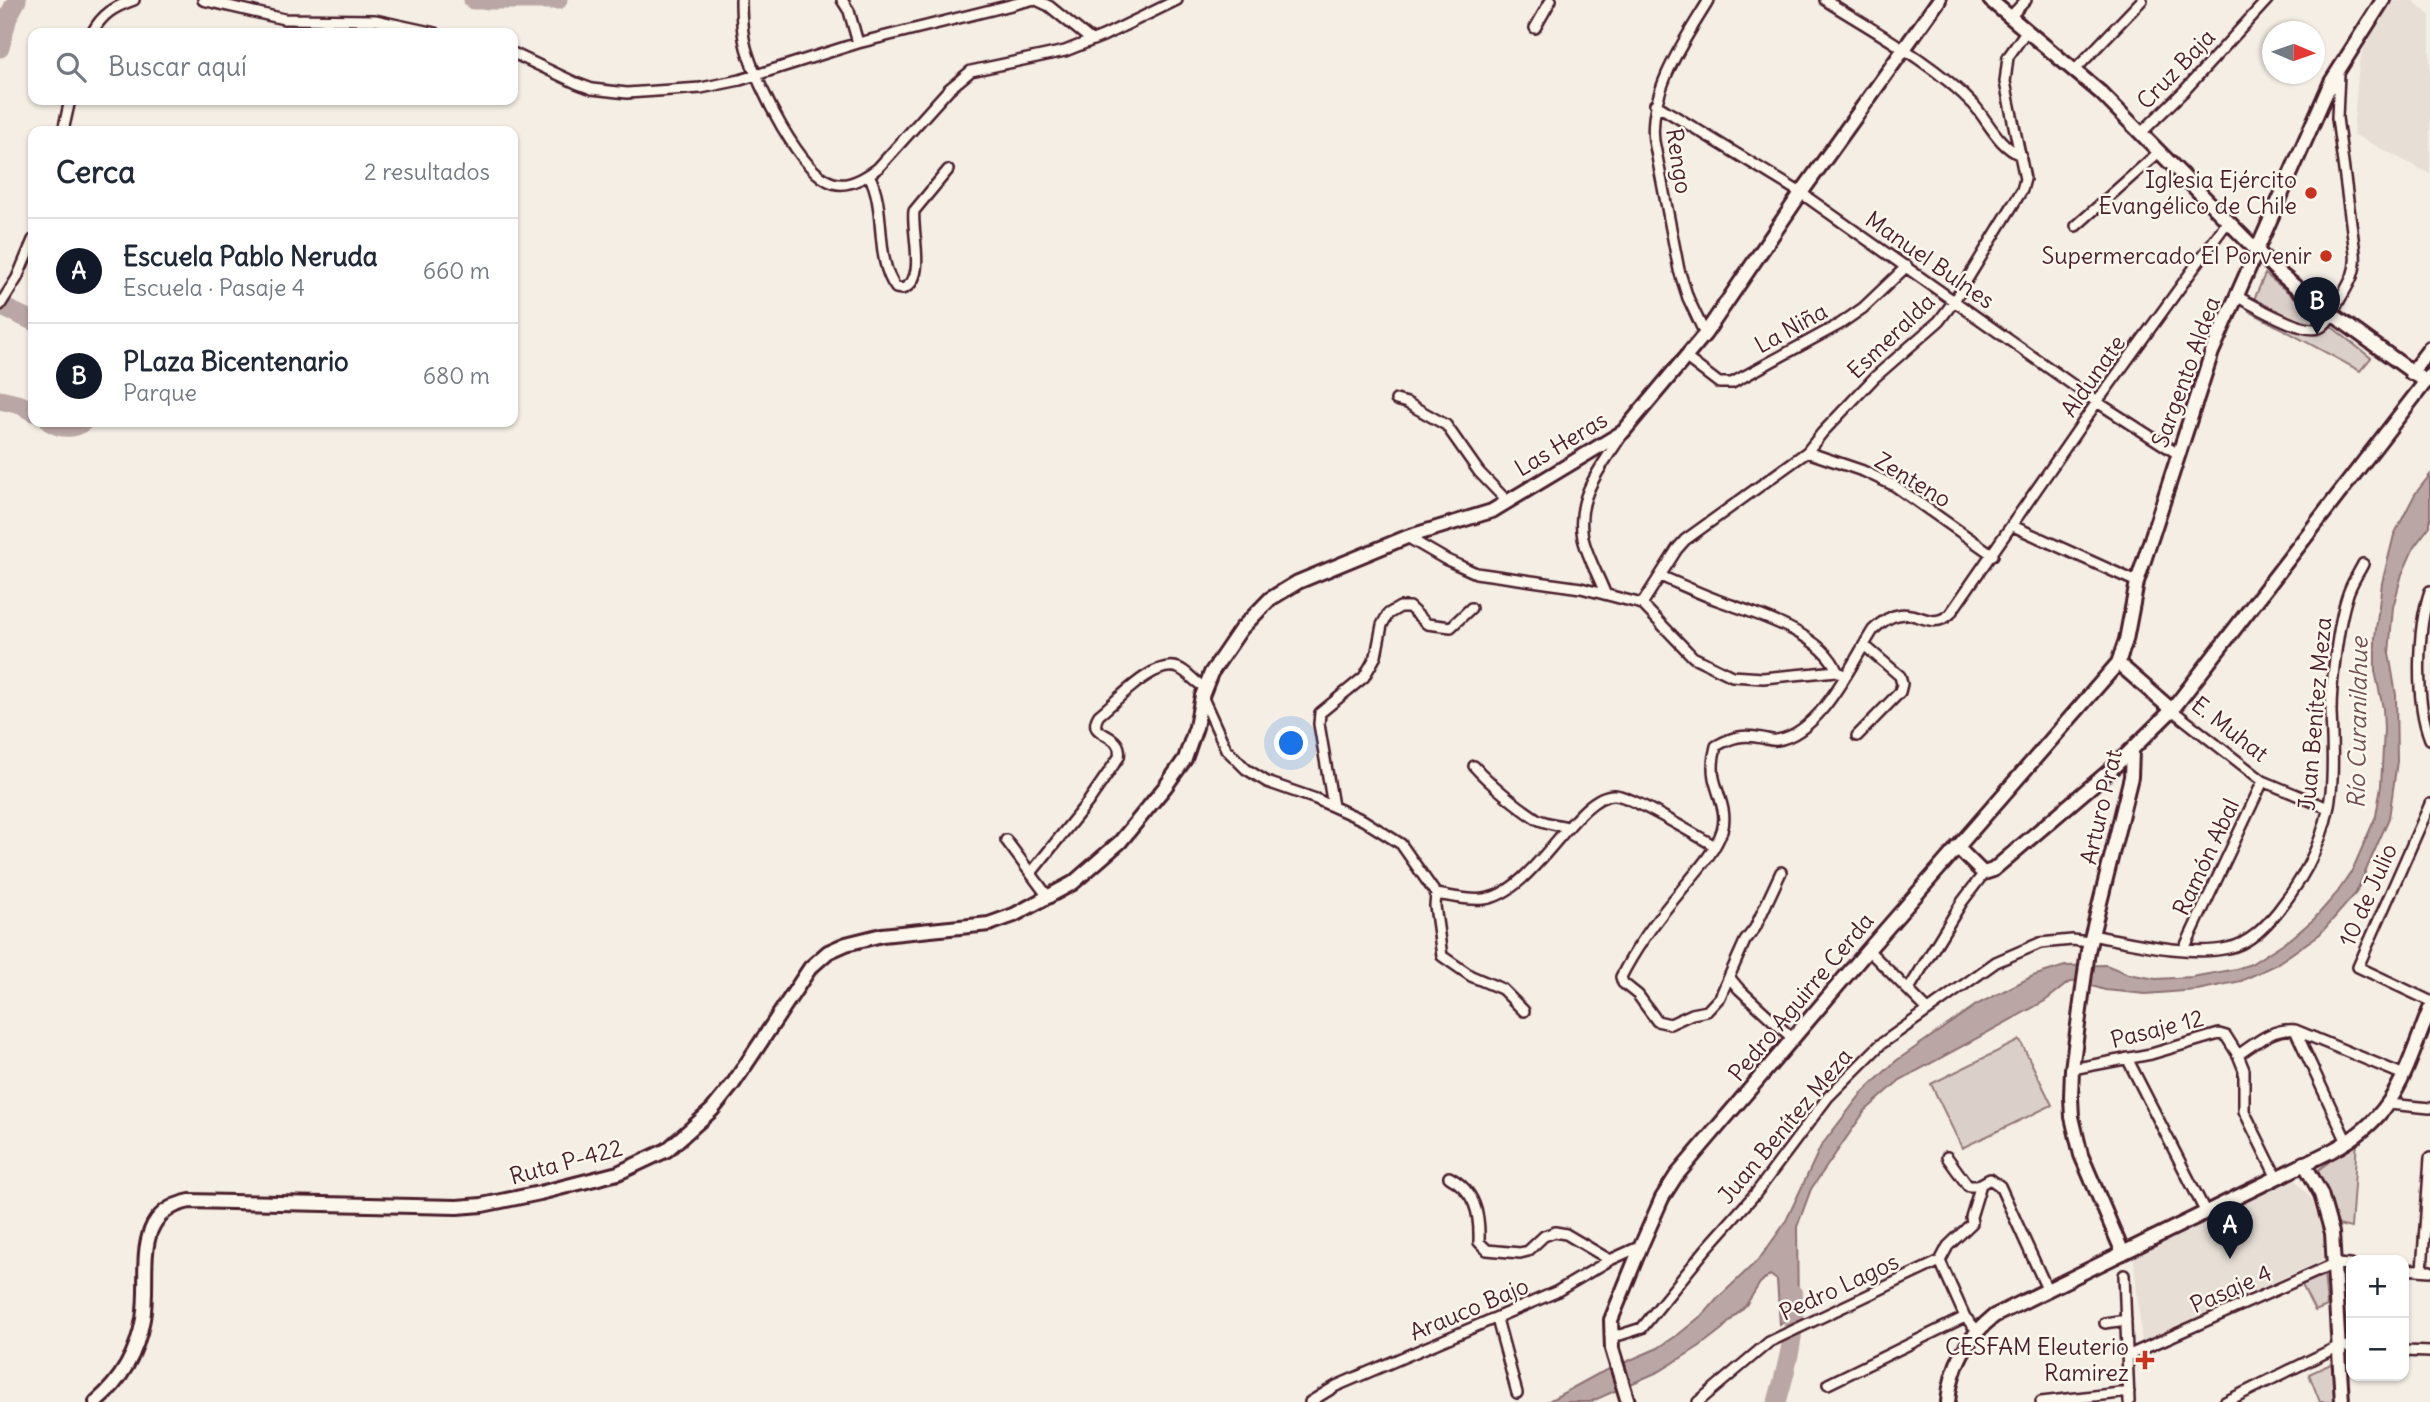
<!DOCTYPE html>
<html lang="es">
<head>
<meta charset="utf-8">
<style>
  body { margin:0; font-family:Delius,sans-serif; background:#f6f6f7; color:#1f2937 }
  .controls { position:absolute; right:21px; bottom:21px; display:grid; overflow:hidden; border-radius:14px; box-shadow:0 2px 5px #0004 }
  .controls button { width:63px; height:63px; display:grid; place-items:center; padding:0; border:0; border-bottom:2px solid #e0e1e3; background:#fff; color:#1f2937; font:35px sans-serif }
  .compass { position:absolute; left:2262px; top:21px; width:63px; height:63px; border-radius:50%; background:#fff; box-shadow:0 2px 5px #0004; rotate:92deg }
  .you { position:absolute; left:1292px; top:744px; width:24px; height:24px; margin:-18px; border:5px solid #fff; border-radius:50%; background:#1a73e8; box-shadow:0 0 0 10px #1a73e833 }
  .badge { display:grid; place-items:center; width:46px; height:46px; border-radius:50%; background:#111827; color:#fff; font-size:23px; font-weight:700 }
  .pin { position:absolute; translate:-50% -58px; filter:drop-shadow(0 2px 4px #0008) }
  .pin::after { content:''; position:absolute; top:37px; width:24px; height:21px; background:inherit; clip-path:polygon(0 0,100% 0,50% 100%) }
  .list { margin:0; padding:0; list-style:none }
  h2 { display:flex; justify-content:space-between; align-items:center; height:91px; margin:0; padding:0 28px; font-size:30px }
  h2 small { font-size:23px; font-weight:400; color:#747a83 }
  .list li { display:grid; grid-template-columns:46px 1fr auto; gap:21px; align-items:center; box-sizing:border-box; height:105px; padding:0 28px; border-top:2px solid #e0e1e3 }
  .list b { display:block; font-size:26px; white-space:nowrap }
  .list p { margin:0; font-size:23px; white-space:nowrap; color:#747a83 }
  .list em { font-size:23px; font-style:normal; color:#747a83 }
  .icon { flex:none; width:38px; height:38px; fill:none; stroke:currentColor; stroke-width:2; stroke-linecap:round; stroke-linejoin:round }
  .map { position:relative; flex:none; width:2430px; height:1402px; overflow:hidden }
  .search { position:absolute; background:#fff; box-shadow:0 2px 5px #0004; left:28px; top:28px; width:490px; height:77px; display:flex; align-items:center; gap:18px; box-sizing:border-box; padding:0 24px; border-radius:14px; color:#747a83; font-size:26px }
  .panel { position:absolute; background:#fff; box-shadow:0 2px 5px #0004; left:28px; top:126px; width:490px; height:301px; border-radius:14px }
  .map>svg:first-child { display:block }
  .built { fill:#e7dfd6 }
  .green { fill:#dbd0c9; stroke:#92787a; stroke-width:2 }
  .water { fill:#baa7a5; stroke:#8d7174; stroke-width:2 }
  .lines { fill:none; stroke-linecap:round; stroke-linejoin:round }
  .river { stroke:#baa7a5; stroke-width:19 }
  .street-casing { stroke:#4a1f2b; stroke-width:14 }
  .secondary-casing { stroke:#4a1f2b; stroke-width:18 }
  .street { stroke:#fbf7ec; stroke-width:9 }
  .secondary { stroke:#fbf7ec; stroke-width:12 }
  .poi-dot { fill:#c8321e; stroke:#fbf7ec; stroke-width:2.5 }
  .labels { text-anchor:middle; stroke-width:5; stroke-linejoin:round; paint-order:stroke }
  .street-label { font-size:23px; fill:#4a1f2b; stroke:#fbf7ec }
  .poi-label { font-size:23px; fill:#4a1f2b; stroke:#fbf7ec; text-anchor:end }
  .water-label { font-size:24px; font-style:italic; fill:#714f56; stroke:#fbf7ec }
</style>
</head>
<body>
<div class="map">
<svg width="2430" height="1402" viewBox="0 0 2430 1402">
  <rect width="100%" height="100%" fill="#f4eee4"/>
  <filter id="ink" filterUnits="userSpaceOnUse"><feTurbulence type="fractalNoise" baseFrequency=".0143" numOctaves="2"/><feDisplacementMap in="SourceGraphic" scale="14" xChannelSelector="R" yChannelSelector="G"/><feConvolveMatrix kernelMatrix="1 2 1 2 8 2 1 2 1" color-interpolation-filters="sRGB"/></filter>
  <g filter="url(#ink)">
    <path class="built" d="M2390 0H2412L2430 15V174L2353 134 2359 63 2371 29Z
      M2293 1177 2320 1209 2330 1257 2142 1342 2134 1261 2137 1249Z"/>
    <path class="green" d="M2265 274 2371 358 2360 371 2249 311Z
      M2020 1040 2052 1105 1962 1148 1931 1084Z
      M2357 1141 2351 1228 2338 1225 2318 1170Z
      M2324 1273 2327 1306 2315 1311 2301 1283Z
      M2333 1363 2335 1402H2320L2309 1374Z"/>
    <path class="water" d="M2430 475V526L2414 547 2402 574 2393 607 2389 653 2396 695 2397 761 2389 818 2356 893 2320 934 2275 965 2241 981 2197 990 2146 994 2105 990 2076 981 2068 983 2045 1001 1900 1080 1865 1111 1811 1189 1797 1227 1798 1316 1780 1324 1777 1280 1770 1275 1760 1283 1746 1305 1722 1329 1700 1346 1660 1371 1590 1402H1547L1598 1374 1658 1348 1679 1334 1706 1312 1718 1298 1760 1258 1785 1223 1821 1146 1862 1093 1896 1061 1976 1005 2033 976 2065 966 2106 965 2128 974 2156 979 2192 977 2236 969 2251 964 2293 937 2314 919 2337 893 2352 871 2376 816 2381 786 2384 730 2383 708 2375 671V637L2382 583 2394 535 2415 494Z"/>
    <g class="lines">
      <path class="river" d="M473 0H558
        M0 48 8 17 17 0
        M0 306 33 321
        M0 400 21 405 33 412
        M50 422C60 428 73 430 83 422
        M1777 1402C1787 1366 1797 1332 1793 1294"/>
      <g class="street-casing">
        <path id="street" d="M203 0 284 19 375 20 435 33
          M741 0C741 18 742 37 748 54 758 86 800 173 833 183 848 188 866 177 878 168L949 89 971 71 1065 51 1103 36 1177 0
          M842 0 849 11 858 43
          M1036 0 1049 6 1091 40
          M1825 0C1874 31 1934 63 1974 105 1988 121 1999 147 2021 155
          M2010 17 2026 0
          M1535 28 1551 0
          M92 33C102 14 114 7 134 0
          M513 53 576 83 592 89 627 93 701 88 740 80 858 43 1031 0
          M2075 70 2142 0
          M1655 104 1801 193 2097 402 2178 454
          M63 131 70 100
          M2141 133 2184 91 2267 0
          M869 175C887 208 874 259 896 288L902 289C928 281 911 232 914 211L948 170
          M2076 226 2159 152
          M2236 296C2252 304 2306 337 2321 327 2330 321 2335 308 2340 299 2349 284 2357 272 2355 253L2337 118 2339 72
          M0 305 17 278 33 240
          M1705 334 1688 298 1679 270 1654 141C1648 92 1684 41 1709 0
          M1685 357 1719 383H1732L1840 324 1863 308 1907 266
          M1396 400 1407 403 1446 425 1479 472 1507 501
          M1807 452 1863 471 1895 486 1993 555
          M2013 526 2137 582
          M1407 537 1445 559 1476 573 1581 588 1642 604 1693 657 1732 676 1763 678 1837 671 1844 676
          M1660 576C1680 584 1700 594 1720 601 1756 614 1822 633 1837 671
          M2430 591C2417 629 2415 702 2430 739
          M1605 593C1598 575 1587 556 1583 538 1575 497 1601 467 1622 435
          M1642 604 1677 549 1685 540 1807 452 1822 433 1875 377 1939 321 1954 301 2022 190 2025 179 2005 82 2008 57 2027 30
          M1202 696 1226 749 1246 769 1267 782 1316 799 1363 820 1401 844 1436 894C1450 896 1469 901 1484 899 1535 893 1577 792 1615 795 1632 796 1695 835 1715 846
          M2172 710 2263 781 2328 808
          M1857 736 1900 692 1902 684 1900 676 1864 645
          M1474 766C1488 782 1518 807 1537 819 1547 824 1558 825 1569 827
          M2430 804 2358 967 2430 1001
          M1333 806 1319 724 1320 713 1364 677 1376 656 1382 625 1388 614 1400 607H1409L1427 624 1451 627 1471 608
          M1006 840 1049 898
          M1781 872 1755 928 1745 941 1720 997 1707 1011 1692 1014 1670 1024 1657 1021 1638 995 1623 983 1621 977C1636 947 1657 919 1679 893 1694 874 1714 854 1722 831 1728 812 1718 796 1714 778 1712 767 1713 757 1716 746 1732 737 1743 734 1762 738 1767 739 1772 741 1777 740 1820 734 1852 663 1873 630 1911 593 1926 636 1950 614L2097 402 2228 221
          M1031 873 1088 802 1119 757C1124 730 1084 739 1099 715 1117 701 1154 659 1178 668 1189 672 1194 683 1205 687
          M1436 894 1435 906 1442 956 1471 976 1502 989 1524 1011
          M2091 935C2130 942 2190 957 2228 948 2249 944 2265 927 2278 911 2306 876 2326 836 2331 792 2334 765 2332 739 2331 712 2331 682 2338 625 2347 597 2350 585 2358 574 2363 564
          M2184 949 2263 781
          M1868 950 1928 1010
          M1729 977 1739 989 1793 1039
          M1909 989 1962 902 1984 873
          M2295 1030 2347 1142
          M2238 1055C2257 1042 2272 1028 2295 1030L2404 1075
          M2127 1058 2205 1211
          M2072 1069 2151 1054 2219 1034 2226 1036 2238 1055 2244 1070V1111L2276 1176
          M2389 1104 2430 1108
          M1947 1157 1968 1186H1977L1990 1179 2000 1186 2047 1289
          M1449 1177C1475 1191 1480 1213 1479 1242L1487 1250 1520 1253 1528 1251 1544 1236 1555 1232 1566 1234 1610 1260
          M1940 1261 1948 1246 1972 1223 1971 1217 1981 1184
          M1940 1261 1965 1317 1977 1330
          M2404 1269 2430 1271
          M2422 1270 2430 1158
          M2124 1275 2129 1402
          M1497 1319 1517 1393
          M2105 1323 2126 1320
          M1610 1334 1620 1335 1642 1328 1706 1249 1756 1193 1828 1097 1881 1044 1996 962 2040 943 2072 940 2090 942
          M2404 1351 2430 1352
          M2127 1356 2334 1264 2351 1265
          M1828 1384 1965 1317
          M1310 1402 1336 1386 1556 1292 1610 1260 1641 1246
          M1698 1402 1769 1342 1940 1261
          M2041 1402 2129 1392
          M2225 1402 2339 1346 2351 1347"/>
      </g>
      <g class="secondary-casing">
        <path id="secondary" d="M1990 0 2101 93 2278 272 2303 293 2426 382
          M2411 373 2430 348
          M2118 663 2172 710
          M1957 847 1980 870 1984 873 1993 870 2115 766 2172 710 2430 376
          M2304 1163 2321 1194 2332 1233 2342 1402
          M2123 1253 2081 1155 2072 1117 2071 1097 2072 1069 2088 951 2131 777 2132 751
          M96 1402C122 1380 137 1353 143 1319 151 1273 129 1213 190 1201L457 1207 482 1205 540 1193 618 1173 667 1150 712 1110 733 1084 810 968 828 952 846 944 882 935 989 924 1014 915 1073 883 1120 842 1165 787 1185 759 1196 727 1202 696 1211 673 1241 629 1270 599 1298 582 1407 537 1492 511 1623 432 1705 334 1801 193 1939 0
          M1628 1402 1612 1349 1611 1320 1641 1246 1662 1198 1676 1176 1868 950 2118 663 2126 640 2137 582 2212 352 2331 82 2383 0
          M1948 1402C1951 1367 1966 1338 1994 1316L2331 1151C2397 1117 2404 1073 2430 1009"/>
      </g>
      <use href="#street" class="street"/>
      <use href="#secondary" class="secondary"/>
    </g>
  </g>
  <g class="poi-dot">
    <circle cx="2311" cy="193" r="7"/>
    <circle cx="2326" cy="256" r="7"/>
    <path d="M2141.5 1349.5h7v7h7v7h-7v7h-7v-7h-7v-7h7z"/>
  </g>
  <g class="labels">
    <g class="street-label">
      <text transform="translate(2176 69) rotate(-46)" y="8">Cruz Baja</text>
      <text transform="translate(1679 161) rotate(81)" y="8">Rengo</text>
      <text transform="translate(1930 260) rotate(35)" y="8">Manuel Bulnes</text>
      <text transform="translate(1791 328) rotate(-29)" y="8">La Niña</text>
      <text transform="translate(1891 336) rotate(-44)" y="8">Esmeralda</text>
      <text transform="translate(2186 372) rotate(-70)" y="8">Sargento Aldea</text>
      <text transform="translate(2093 376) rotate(-55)" y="8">Aldunate</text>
      <text transform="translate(1561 444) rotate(-31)" y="8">Las Heras</text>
      <text transform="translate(1913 480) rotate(31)" y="8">Zenteno</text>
      <text transform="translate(2315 714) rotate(-85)" y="8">Juan Benítez Meza</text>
      <text transform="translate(2230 729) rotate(38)" y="8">E. Muhat</text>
      <text transform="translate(2101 807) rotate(-77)" y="8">Arturo Prat</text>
      <text transform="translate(2206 857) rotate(-65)" y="8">Ramón Abal</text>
      <text transform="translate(2368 895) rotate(-66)" y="8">10 de Julio</text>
      <text transform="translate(1801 997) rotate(-50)" y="8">Pedro Aguirre Cerda</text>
      <text transform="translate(2157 1029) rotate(-14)" y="8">Pasaje 12</text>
      <text transform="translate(1785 1126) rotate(-50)" y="8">Juan Benítez Meza</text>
      <text transform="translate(566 1162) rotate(-15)" y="8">Ruta P-422</text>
      <text transform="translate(1839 1287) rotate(-25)" y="8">Pedro Lagos</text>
      <text transform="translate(2231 1289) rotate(-24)" y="8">Pasaje 4</text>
      <text transform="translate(1469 1309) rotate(-23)" y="8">Arauco Bajo</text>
    </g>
    <g class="poi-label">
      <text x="2297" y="188">Iglesia Ejército<tspan x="2297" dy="26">Evangélico de Chile</tspan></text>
      <text x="2312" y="264">Supermercado El Porvenir</text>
      <text x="2129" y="1355">CESFAM Eleuterio<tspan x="2129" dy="26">Ramirez</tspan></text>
    </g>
    <g class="water-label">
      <text transform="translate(2358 723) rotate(-89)" y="8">Río Curanilahue</text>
    </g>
  </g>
</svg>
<div class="controls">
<button>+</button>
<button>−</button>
</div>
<svg class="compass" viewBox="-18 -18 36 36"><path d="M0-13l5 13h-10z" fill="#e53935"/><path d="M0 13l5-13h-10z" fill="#747a83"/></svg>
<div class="you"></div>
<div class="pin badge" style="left:2230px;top:1259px">A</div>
<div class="pin badge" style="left:2317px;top:335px">B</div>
<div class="search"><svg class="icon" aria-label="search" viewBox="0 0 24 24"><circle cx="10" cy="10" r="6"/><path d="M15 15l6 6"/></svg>Buscar aquí</div>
<section class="panel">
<h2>Cerca<small>2 resultados</small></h2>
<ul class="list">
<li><span class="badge">A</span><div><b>Escuela Pablo Neruda</b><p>Escuela · Pasaje 4</p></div><em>660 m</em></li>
<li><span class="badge">B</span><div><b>PLaza Bicentenario</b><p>Parque</p></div><em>680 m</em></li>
</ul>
</section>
</div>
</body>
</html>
